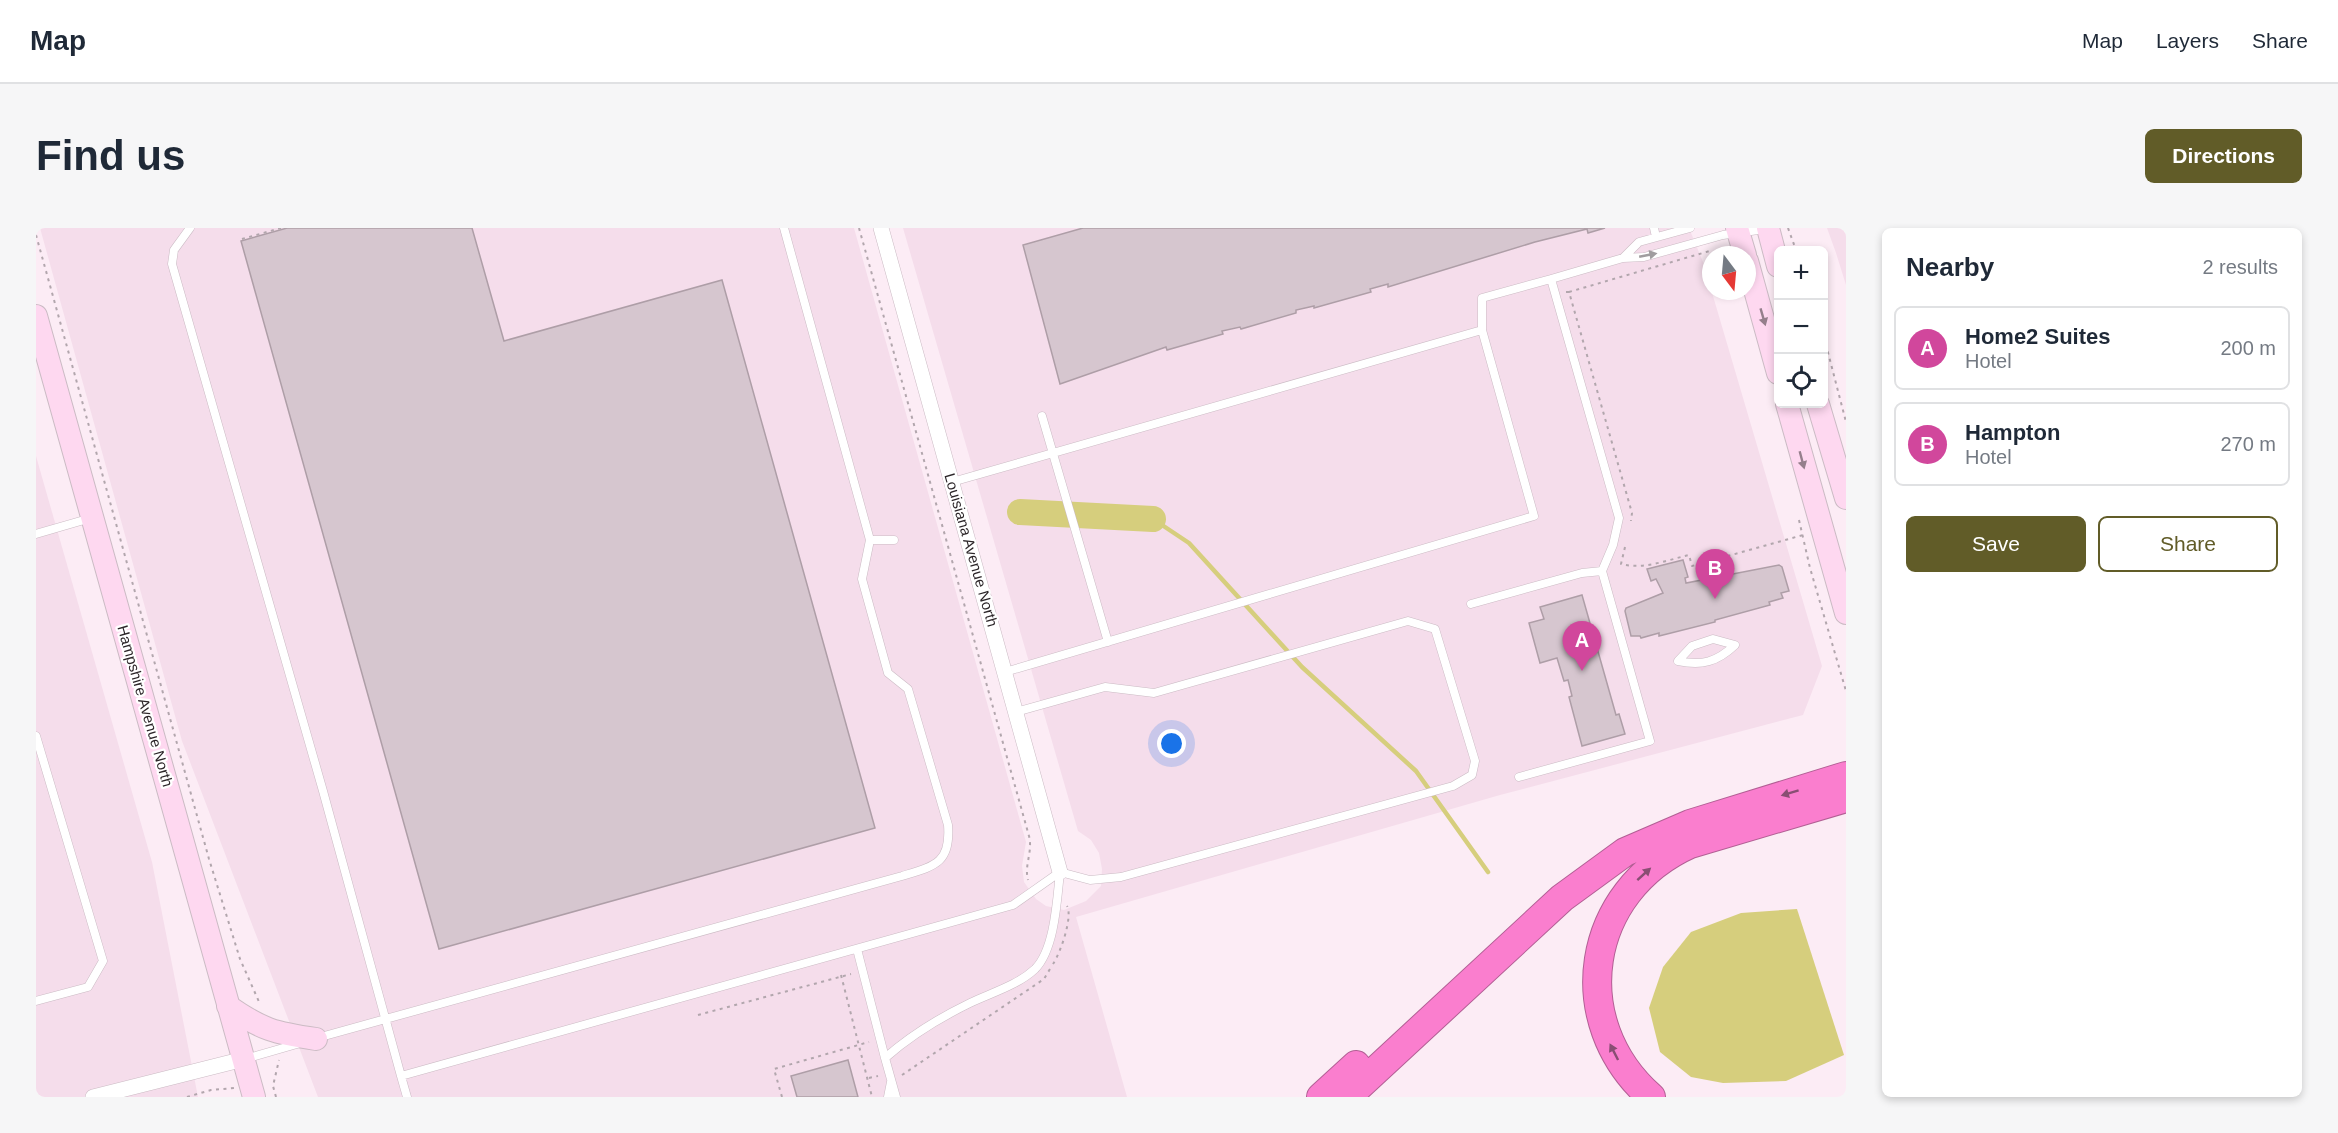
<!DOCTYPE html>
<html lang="en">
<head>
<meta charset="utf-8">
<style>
  body { margin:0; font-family:Helvetica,sans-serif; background:#f6f6f7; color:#1f2937 }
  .controls { position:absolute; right:18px; top:18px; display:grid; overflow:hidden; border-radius:9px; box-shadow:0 3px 9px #0003 }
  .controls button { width:54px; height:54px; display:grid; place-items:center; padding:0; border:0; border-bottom:2px solid #e0e1e3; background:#fff; color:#1f2937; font:30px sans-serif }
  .compass { position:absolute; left:1666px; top:18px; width:54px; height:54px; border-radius:50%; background:#fff; box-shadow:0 3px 9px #0003; rotate:164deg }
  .you { position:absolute; left:1136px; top:516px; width:21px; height:21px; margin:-15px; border:4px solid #fff; border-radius:50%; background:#1a73e8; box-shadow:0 0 0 9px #1a73e833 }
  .badge { display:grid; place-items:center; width:39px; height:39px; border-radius:50%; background:#615c28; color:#fff; font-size:20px; font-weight:700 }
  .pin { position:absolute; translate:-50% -50px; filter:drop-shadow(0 2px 3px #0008) }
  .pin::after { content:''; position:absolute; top:32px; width:21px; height:18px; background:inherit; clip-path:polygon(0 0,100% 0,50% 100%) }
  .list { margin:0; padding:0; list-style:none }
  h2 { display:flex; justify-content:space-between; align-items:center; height:78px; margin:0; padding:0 24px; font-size:26px }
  h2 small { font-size:20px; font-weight:400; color:#747a83 }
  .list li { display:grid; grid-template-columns:39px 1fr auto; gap:18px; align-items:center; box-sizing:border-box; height:84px; margin:0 12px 12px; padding:0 12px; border:2px solid #e0e1e3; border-radius:9px }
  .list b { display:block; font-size:22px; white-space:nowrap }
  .list p { margin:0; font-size:20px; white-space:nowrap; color:#747a83 }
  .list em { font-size:20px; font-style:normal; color:#747a83 }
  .actions { display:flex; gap:12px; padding:18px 24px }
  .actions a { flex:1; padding:14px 0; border:2px solid #615c28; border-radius:9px; text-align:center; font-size:21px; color:#615c28 }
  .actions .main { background:#615c28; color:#fff }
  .icon { flex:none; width:33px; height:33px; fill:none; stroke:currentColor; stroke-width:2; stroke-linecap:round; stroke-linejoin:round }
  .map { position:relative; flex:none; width:1810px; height:869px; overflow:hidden; border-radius:9px }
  header { display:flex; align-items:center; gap:36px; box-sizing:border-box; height:84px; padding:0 30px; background:#fff; border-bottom:2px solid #e0e1e3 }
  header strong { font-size:28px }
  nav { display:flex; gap:33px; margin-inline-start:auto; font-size:21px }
  .intro { display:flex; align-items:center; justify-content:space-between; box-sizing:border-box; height:144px; padding:0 36px }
  h1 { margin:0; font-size:42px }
  .button { padding:15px 27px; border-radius:9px; background:#615c28; color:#fff; font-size:21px; font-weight:700 }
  main { display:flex; gap:36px; padding:0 36px }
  aside { flex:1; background:#fff; border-radius:9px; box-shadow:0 3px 9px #0003 }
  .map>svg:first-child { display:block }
  .built { fill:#f5ddeb }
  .water { fill:#d6ce7d }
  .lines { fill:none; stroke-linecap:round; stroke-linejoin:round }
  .stream { stroke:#d6ce7d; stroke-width:4.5 }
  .river { stroke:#d6ce7d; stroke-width:26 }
  .building { fill:#d6c6cf; stroke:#ae9ea7; stroke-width:1.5 }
  .lane-casing { stroke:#cbbbc4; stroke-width:9 }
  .street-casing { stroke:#cbbbc4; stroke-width:16 }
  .secondary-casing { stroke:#cbbbc4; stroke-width:24 }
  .highway-casing { stroke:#b25f94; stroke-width:30 }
  .path { stroke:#b2a6ad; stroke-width:2; stroke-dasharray:3 4.5; stroke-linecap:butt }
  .lane { stroke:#fff; stroke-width:8 }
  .street { stroke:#fff; stroke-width:15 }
  .secondary { stroke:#fed8f0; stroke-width:22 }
  .highway { stroke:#fa7ece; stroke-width:28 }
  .oneway { fill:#a09d9f }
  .oneway2 { fill:#957f8c }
  .oneway3 { fill:#894e73 }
  .labels { text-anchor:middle; stroke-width:4.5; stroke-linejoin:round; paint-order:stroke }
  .street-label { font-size:15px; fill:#2c2629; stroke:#fff }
</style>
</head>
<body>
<header>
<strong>Map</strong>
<nav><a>Map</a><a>Layers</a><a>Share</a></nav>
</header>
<div class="intro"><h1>Find us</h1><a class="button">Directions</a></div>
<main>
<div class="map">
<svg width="1810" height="869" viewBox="0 0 1810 869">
  <rect width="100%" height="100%" fill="#fcecf5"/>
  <path class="built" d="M4 0H818L990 614 986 638 988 654 1000 671 1010 678 1028 682 1050 673 1065 658 1066 641 1063 625 1055 612 1042 603 867 0H1653L1667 34 1786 438 1767 487 1464 567 1040 689 1091 869H282L146 513Z
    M1791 0H1810V57L1800 25Z
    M0 228 116 634 162 869H0Z"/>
  <path class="water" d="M1761 681 1808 827 1750 853 1687 855 1655 849 1624 824 1613 780 1627 739 1655 704 1705 685Z"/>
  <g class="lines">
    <path class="stream" d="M1117 291 1153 315 1266 439 1380 543 1452 644"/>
    <path class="river" d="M984 284 1117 291"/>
  </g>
  <path class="building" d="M251 0H436L468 113 686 52 839 600 403 721 205 13Z
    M1047 0H1569L1552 5 1551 1 1499 14 1352 59V56L1334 61 1335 64 1278 80V78L1260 82V85L1205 101 1204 99 1186 103 1187 106 1131 122 1130 119 1024 156 987 17Z
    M1647 332 1652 349 1649 350 1650 355 1743 337 1746 339 1753 363 1745 365 1747 370 1733 374 1734 377 1679 392V394L1623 408V405L1605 410 1604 408H1595L1589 383 1590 380 1627 365 1620 351 1615 353 1611 341Z
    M1546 367 1580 487 1583 486 1589 506 1546 518 1533 469 1536 468 1532 452 1528 453 1521 430 1504 435 1493 395 1508 391 1504 379Z
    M812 832 822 869H761L755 848Z"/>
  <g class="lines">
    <g class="lane-casing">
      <path id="lane" d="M154 0 138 22 136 36 287 563 365 848 977 677 1024 644
        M1618 0 1620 9
        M1654 0 1603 14 1587 30 1608 29 1687 7 1729 1
        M1006 188 1072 414
        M916 254 1446 102V70L1515 51
        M0 306 55 290
        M834 312H858
        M1435 376 1546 345 1566 343
        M1677 411 1699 417C1681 434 1666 438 1642 433L1656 418Z
        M969 444 1498 288 1446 102
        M980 484 1069 459 1118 465 1372 393 1399 401 1439 533 1436 547 1417 558 1085 649 1054 652 1024 644
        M0 508 67 733 52 759 0 773
        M1483 549 1614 513 1566 343 1577 317 1583 290 1515 51 1587 30
        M821 721 849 830C874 808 903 790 934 775 955 765 982 757 999 741 1019 721 1021 671 1024 644
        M281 810 866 648C899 638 915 635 912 597L872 461 852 445 826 351 834 312 748 0
        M849 830 860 869
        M209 831 261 816
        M365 848 371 869
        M852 869 855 854"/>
    </g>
    <g class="street-casing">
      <path id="street" d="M845 0 1024 644
        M57 869 208 831"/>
    </g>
    <g class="secondary-casing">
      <path id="secondary" d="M1701 0 1709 27
        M1732 0 1742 38
        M1711 33 1742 145
        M0 88 218 869
        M1751 176 1810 385
        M1782 176 1810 270
        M192 778C226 802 239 805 280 811"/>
    </g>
    <g class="highway-casing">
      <path id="highway" d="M1285 869 1320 837
        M1311 869 1526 670 1589 624 1654 596 1810 548
        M1615 869C1529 793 1549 663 1654 616L1810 570"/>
    </g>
    <path class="path" d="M823 0 993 608C997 624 988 637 992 652
      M1752 0 1760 22
      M0 7 173 631 204 731 224 776
      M206 11 245 0
      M1530 64H1533L1596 285 1595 293
      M1533 64 1677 22
      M1788 109 1810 194
      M1763 292 1774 340 1810 463
      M1589 319 1585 336C1608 342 1631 332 1653 327L1656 338 1767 307
      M1017 736C1025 724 1037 688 1031 678
      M805 747 836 869
      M662 787 815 746
      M866 847 1008 751 1014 741
      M833 850 842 848
      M151 869 175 862 198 860
      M240 869 237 858 243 832
      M746 869 738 841 833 814"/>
    <use href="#lane" class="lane"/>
    <use href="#street" class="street"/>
    <use href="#secondary" class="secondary"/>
    <use href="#highway" class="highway"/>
  </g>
  <defs><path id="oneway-solid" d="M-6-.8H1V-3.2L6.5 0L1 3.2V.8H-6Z" transform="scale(1.5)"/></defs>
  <use class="oneway" href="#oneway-solid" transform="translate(1612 27) rotate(-11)"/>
  <g class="oneway2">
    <use href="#oneway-solid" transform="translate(1727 89) rotate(74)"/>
    <use href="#oneway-solid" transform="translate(1766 232) rotate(75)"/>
  </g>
  <g class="oneway3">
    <use href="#oneway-solid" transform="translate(1754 565) rotate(163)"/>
    <use href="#oneway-solid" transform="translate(1608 646) rotate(-42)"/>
    <use href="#oneway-solid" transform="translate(1578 824) rotate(-117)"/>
  </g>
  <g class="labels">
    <g class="street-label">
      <text transform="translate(935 322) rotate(74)" y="5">Louisiana Avenue North</text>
      <text transform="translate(109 478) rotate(74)" y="5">Hampshire Avenue North</text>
    </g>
  </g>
</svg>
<div class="controls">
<button>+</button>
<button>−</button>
<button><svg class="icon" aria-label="locate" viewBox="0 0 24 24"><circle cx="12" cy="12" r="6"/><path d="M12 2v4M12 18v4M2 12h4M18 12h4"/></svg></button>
</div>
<svg class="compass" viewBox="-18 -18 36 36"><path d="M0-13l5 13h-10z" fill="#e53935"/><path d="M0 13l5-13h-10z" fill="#747a83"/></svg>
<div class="you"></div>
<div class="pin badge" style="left:1546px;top:443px;background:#d1479c">A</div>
<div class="pin badge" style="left:1679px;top:371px;background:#d1479c">B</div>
</div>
<aside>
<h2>Nearby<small>2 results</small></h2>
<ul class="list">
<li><span class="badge" style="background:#d1479c">A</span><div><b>Home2 Suites</b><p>Hotel</p></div><em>200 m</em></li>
<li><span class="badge" style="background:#d1479c">B</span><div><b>Hampton</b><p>Hotel</p></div><em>270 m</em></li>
</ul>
<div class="actions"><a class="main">Save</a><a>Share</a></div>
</aside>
</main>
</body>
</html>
